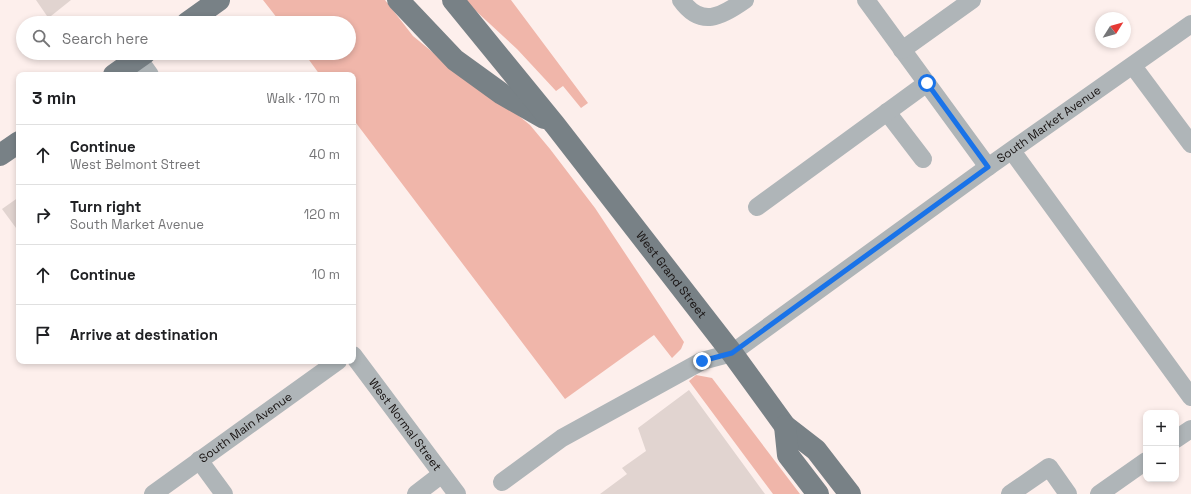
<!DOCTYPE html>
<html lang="en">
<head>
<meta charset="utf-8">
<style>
  body { margin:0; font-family:"Space Grotesk",sans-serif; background:#f6f6f6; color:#202124 }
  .controls { position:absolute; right:12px; bottom:12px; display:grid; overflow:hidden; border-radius:8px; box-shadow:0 2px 6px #0003 }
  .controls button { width:36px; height:36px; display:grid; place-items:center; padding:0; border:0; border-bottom:1px solid #e0e0e0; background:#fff; color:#202124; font:20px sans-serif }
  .compass { position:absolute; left:1095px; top:12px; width:36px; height:36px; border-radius:50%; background:#fff; box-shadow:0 2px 6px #0003; rotate:53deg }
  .stop { position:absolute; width:12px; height:12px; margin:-9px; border:3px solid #1a73e8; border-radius:50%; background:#fff }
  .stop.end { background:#1a73e8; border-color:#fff; box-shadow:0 1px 4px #0008 }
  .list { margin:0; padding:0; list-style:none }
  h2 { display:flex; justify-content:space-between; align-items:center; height:52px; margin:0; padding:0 16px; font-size:17px }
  h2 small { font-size:13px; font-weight:400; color:#757577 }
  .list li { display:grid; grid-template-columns:26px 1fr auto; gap:12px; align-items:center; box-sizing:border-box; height:60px; padding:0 16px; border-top:1px solid #e0e0e0 }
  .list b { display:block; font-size:15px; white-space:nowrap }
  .list p { margin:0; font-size:13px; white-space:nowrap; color:#757577 }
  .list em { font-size:13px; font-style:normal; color:#757577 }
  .icon { flex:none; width:22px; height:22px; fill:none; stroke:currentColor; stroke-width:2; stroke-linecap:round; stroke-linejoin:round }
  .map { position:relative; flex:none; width:1191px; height:494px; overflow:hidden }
  .search { position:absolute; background:#fff; box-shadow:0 2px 6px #0003; left:16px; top:16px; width:340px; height:44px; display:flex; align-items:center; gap:10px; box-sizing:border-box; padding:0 14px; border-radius:22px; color:#757577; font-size:15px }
  .panel { position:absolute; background:#fff; box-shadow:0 2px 6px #0003; left:16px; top:72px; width:340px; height:292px; border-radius:8px }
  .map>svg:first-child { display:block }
  .green { fill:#f0b6aa }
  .building { fill:#e1d4d0 }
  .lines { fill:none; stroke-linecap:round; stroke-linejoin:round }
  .minor { stroke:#afb5b8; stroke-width:18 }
  .major { stroke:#788186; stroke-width:22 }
  .route { stroke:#1a73e8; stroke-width:5 }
  .labels { text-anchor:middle; stroke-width:3; stroke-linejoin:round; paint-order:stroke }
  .street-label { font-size:12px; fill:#181312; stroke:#fdefec }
</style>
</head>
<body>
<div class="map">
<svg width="1191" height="494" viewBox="0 0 1191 494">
  <rect width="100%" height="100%" fill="#fdefec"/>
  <path class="green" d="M263 0H385L413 36 470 83 503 103 530 125 550 149 595 208 684 342 681 349 672 358 654 335 565 399 353 119V75H320L304 53H349V23H281Z
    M464 0H511L588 103 581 108 563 86 556 91 517 49Z
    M696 375 712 378 800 494H773L689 381Z"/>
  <path class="building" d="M36 0H71L51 16H47Z
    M19 197V232L2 209Z
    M689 390 765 494H600L627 474 622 468 646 451 638 428Z"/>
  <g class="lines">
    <g class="minor">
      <path d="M681 0C701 28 721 17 745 0"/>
      <path d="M866 0 988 167"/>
      <path d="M902 50 972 0"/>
      <path d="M138 58 150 75"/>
      <path d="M1133 66 1191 144"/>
      <path d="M887 112 923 159"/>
      <path d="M1012 151 1191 397"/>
      <path d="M757 207 927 83"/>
      <path id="s1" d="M353 355 457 494"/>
      <path d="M1176 439 1191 429"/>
      <path d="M199 460 224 494"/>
      <path id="s2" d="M502 482 562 438 702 361 732 353 988 167 1191 24"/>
      <path id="s3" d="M153 494 338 361"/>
      <path d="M416 494 442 474"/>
      <path d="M1010 494 1049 467 1068 494"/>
      <path d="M1099 494 1146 461"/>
    </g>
    <g class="major">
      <path d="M398 0 455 60 502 94 544 118"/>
      <path id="s4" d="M453 0 555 125 732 353 785 426 816 450 850 494"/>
      <path d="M187 23 219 0"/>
      <path d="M114 75 145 53"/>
      <path d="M0 155 19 142"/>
      <path d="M785 426 788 455 818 494"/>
    </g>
  </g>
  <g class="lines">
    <path class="route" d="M702 361 732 353 988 167 927 83"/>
  </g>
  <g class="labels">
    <g class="street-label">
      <text dy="4" stroke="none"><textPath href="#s2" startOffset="656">South Market Avenue</textPath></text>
      <text dy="4" stroke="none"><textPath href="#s4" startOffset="351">West Grand Street</textPath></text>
      <text dy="4" stroke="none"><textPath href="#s1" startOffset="87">West Normal Street</textPath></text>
      <text dy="4" stroke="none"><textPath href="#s3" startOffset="114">South Main Avenue</textPath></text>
    </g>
  </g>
</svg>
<div class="controls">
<button>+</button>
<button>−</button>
</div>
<svg class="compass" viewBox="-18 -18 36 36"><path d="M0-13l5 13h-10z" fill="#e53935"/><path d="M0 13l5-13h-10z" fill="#757577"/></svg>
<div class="stop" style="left:927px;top:83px"></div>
<div class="stop end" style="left:702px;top:361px"></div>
<div class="search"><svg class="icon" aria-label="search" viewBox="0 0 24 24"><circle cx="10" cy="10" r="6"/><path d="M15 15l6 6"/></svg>Search here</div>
<section class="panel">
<h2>3 min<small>Walk · 170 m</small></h2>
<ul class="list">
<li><svg class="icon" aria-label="ahead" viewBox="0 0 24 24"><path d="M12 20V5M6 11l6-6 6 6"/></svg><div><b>Continue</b><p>West Belmont Street</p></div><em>40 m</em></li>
<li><svg class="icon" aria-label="right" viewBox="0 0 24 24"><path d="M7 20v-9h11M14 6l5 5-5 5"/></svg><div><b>Turn right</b><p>South Market Avenue</p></div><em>120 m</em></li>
<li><svg class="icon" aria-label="ahead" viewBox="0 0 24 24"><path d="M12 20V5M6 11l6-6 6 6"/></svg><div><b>Continue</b></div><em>10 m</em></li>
<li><svg class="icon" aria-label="arrive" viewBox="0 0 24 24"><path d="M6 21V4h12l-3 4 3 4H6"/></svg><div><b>Arrive at destination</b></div></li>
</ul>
</section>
</div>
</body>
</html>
